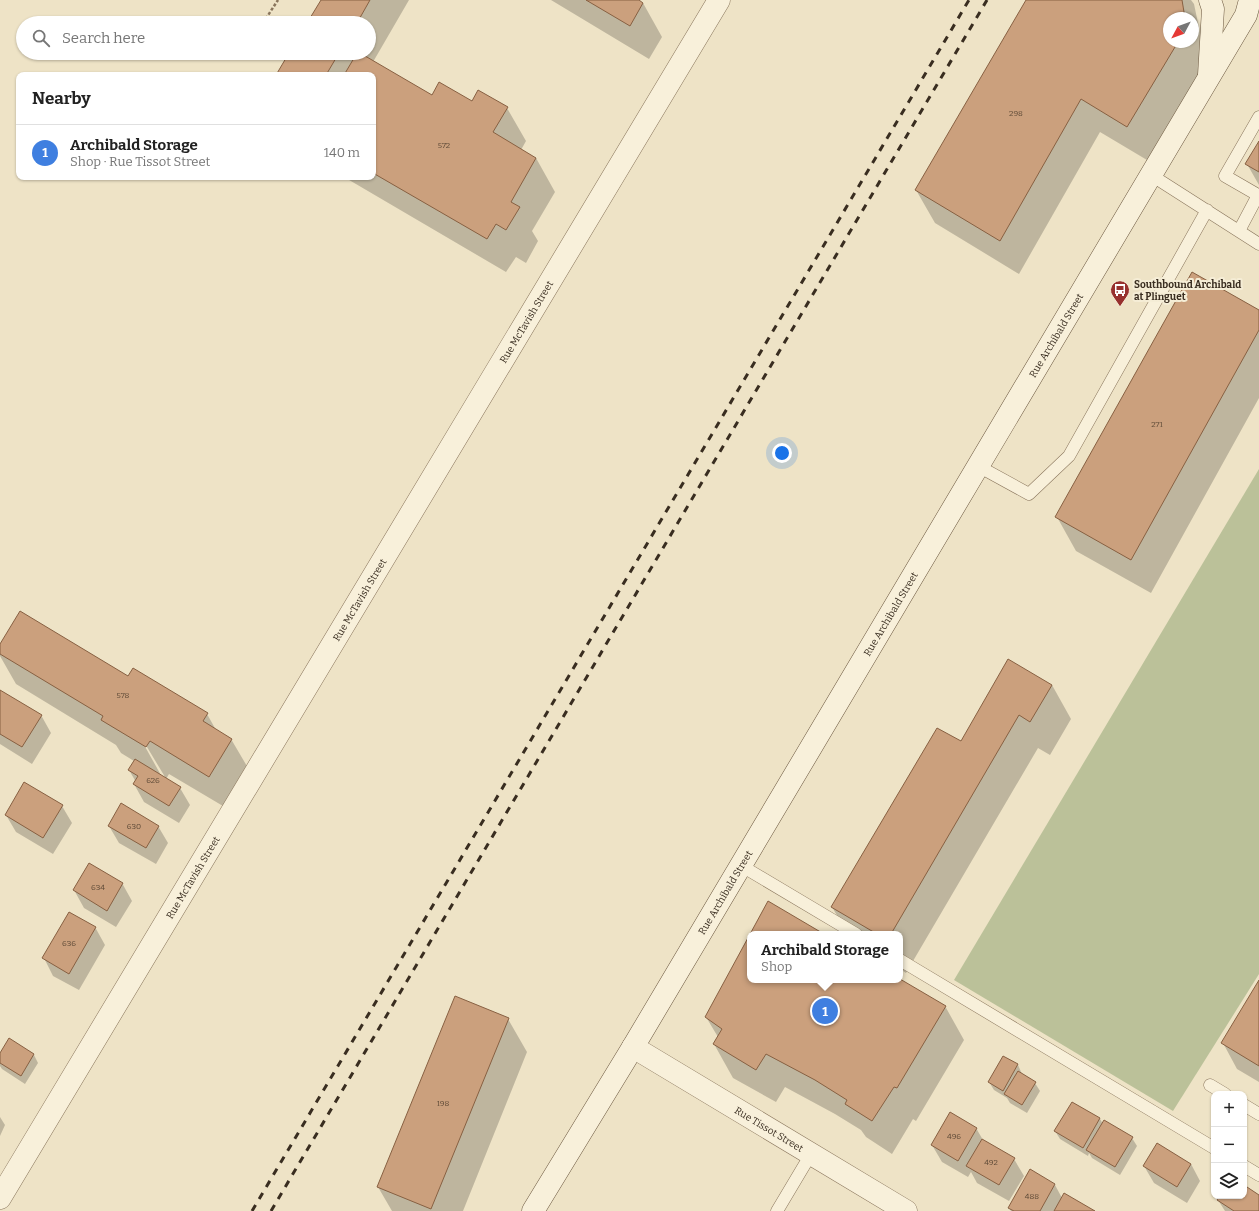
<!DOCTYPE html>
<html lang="en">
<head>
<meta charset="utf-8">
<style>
  body { margin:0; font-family:Bitter,serif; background:#f6f6f6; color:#222 }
  .controls { position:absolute; right:12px; bottom:12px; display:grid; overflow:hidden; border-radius:8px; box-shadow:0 1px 3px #0004 }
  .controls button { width:36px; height:36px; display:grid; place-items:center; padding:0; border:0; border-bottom:1px solid #e0e0e0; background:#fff; color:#222; font:20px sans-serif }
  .compass { position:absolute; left:1163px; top:12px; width:36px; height:36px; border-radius:50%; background:#fff; box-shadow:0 1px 3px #0004; rotate:229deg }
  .you { position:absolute; left:782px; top:453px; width:14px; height:14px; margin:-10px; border:3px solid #fff; border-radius:50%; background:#1a73e8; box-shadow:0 0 0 6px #1a73e833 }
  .badge { display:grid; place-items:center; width:26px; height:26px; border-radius:50%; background:#b45309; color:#fff; font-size:13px; font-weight:700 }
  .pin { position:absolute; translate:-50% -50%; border:2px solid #fff; box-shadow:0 1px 4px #0006 }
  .popup { position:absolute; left:747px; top:931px; width:156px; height:52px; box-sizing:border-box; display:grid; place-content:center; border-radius:8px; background:#fff; filter:drop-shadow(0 1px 3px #0005); font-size:13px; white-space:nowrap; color:#767676 }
  .popup b { font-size:15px; color:#222 }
  .popup::after { content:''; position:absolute; left:50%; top:100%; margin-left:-8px; border:8px solid transparent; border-top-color:#fff }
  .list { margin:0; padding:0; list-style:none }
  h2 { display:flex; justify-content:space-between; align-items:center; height:52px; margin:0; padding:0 16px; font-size:17px }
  h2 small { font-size:13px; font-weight:400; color:#767676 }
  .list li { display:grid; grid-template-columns:26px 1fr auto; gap:12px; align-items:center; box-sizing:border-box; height:56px; padding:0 16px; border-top:1px solid #e0e0e0 }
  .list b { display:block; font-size:15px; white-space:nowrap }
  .list p { margin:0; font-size:13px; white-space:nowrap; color:#767676 }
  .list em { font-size:13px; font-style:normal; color:#767676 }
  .icon { flex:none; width:22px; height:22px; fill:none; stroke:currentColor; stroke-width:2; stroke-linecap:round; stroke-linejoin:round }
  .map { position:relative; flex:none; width:1259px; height:1211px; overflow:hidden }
  .search { position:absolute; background:#fff; box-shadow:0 1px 3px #0004; left:16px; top:16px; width:360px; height:44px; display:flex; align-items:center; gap:10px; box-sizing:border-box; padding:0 14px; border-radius:22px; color:#767676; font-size:15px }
  .panel { position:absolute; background:#fff; box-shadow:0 1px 3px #0004; left:16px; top:72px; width:360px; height:108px; border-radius:8px }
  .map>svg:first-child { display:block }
  .cemetery { fill:#bbc199 }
  .shadow { fill:#0003; fill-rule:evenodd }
  .building { fill:#cba07d; stroke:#876042 }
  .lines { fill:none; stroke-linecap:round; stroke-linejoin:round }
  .lane-casing { stroke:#89755c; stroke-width:13 }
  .street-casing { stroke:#89755c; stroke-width:23 }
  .secondary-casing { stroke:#6b573f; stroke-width:23 }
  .path { stroke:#89755c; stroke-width:2.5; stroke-dasharray:3 2; stroke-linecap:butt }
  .lane { stroke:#f8f0da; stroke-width:12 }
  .street { stroke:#f8f0da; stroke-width:22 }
  .secondary { stroke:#f8f0da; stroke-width:22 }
  .rail { stroke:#392d20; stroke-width:3; stroke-dasharray:7 7; stroke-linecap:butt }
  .labels { text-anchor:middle; stroke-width:4; stroke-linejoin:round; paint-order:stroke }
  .number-label { font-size:8px; fill:#5e4a37 }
  .poi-label { font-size:10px; font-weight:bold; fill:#392d20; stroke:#f5edd6; text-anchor:start }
  .street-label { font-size:10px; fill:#392d20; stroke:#f5edd6 }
</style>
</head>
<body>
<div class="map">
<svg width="1259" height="1211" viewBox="0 0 1259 1211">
  <rect width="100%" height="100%" fill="#eee3c6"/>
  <path class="cemetery" d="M1259 469V974L1173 1111 954 980Z"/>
  <path class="shadow" d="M322 0H409L373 62 432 96 507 108 526 141 521 150 536 158 555 192 532 231 538 241 526 263 516 257 506 272 344 177H373V75H277L291 53H369V23H308Z
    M551 0H637L643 3 662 37 649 59Z
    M1027 0H1191L1194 4 1206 61 1147 160 1100 132 1019 274 935 223 916 190ZM1169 18H1193V42H1169Z
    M1259 143V185L1247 164Z
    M1259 311V398L1151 593 1076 551 1057 517Z
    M0 646 129 678 207 714 216 730 231 739 251 773 228 809 169 774 166 779 180 788 190 805 179 823 144 802 134 784 136 782 129 770 134 761 121 753 116 745 16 684 0 656ZM144 742 165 777H162L143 743Z
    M1052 685 1071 719 1050 755 1038 748 906 973 900 969V934H848L832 907 962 743Z
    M0 691 41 715 51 733 32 764 0 744Z
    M62 806 72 823 53 854 16 832 6 815Z
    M109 826H158L168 843 156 864 119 843Z
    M122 883 132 901 116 927 84 908 74 890Z
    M95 927 105 945 79 990 53 976 44 958Z
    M750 936V980H900L945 1006 964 1040 916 1121 913 1119 892 1154 866 1137 861 1130 835 1114 785 1087 776 1102 733 1078 714 1044 718 1037 706 1017Z
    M1259 982V1082L1237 1069 1223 1043Z
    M508 1019 527 1052 463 1211H392L378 1187Z
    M9 1040 34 1055 38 1063 25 1084 2 1069 0 1066V1055Z
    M1003 1057 1018 1065 1022 1074V1075L1035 1083 1040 1091 1027 1113 1010 1103 1007 1098 994 1090 989 1082Z
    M1072 1103 1100 1119 1103 1124 1132 1138 1137 1146 1120 1175 1092 1158 1089 1153 1088 1156 1060 1139 1055 1131Z
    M0 1117 5 1125 0 1136Z
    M976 1128 983 1140 1014 1159 1024 1176 1009 1201 977 1183 971 1172 968 1177 942 1162 932 1145Z
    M1191 1164 1200 1181 1187 1203 1154 1183 1144 1166Z
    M1055 1185 1062 1198 1093 1211H1011L1009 1208Z
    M1244 1186 1259 1196V1211H1225L1218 1200 1221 1196H1244Z"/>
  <path class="building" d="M321 0H370L357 23H307Z
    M586 0H639L643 3 630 26Z
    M1026 0H1182L1185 18H1169V42H1178L1127 127 1081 99 1000 241 915 190Z
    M289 53H339L326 75H276Z
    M357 53H360L432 95 439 82 472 101 478 90 508 107 493 132 536 158 511 202 520 207 506 230 496 224 487 239 373 173V75H344Z
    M1259 141V172L1245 164Z
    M1192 272 1259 310V330L1131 560 1055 517Z
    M20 611 128 676 133 668 208 713 203 721 232 739 209 777 150 741 146 747 101 720 103 716 0 654V644Z
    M1008 659 1052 685 1030 722 1019 715 891 934H877L831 907 937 728 961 741Z
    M0 690 42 715 22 747 0 734Z
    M135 759 181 787 169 806 133 784 138 776 128 770Z
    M24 782 63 805 43 838 5 815Z
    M121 803 159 826 146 848 108 826Z
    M89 863 123 883 107 911 73 890Z
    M768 901 824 934H750V980H900V979L946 1006 897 1088 894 1087 872 1121 845 1104 847 1100 815 1080 766 1054 756 1070 713 1044 722 1029 705 1017Z
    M69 912 96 927 69 974 42 958Z
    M1259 980V1066L1221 1043Z
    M455 996 509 1018 431 1209 377 1187Z
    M9 1038 34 1054 21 1076 0 1063V1053Z
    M1003 1056 1018 1064 1003 1091 988 1082Z
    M1018 1071 1036 1082 1022 1105 1004 1094Z
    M1072 1102 1100 1118 1083 1148 1054 1131Z
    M950 1112 977 1128 958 1161 931 1145Z
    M1104 1120 1133 1137 1115 1167 1086 1150Z
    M982 1139 1015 1158 999 1185 966 1166Z
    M1157 1143 1191 1164 1177 1187 1143 1166Z
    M1030 1169 1055 1184 1040 1211H1014L1008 1208Z
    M1244 1185 1259 1195V1211H1234L1217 1200 1220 1196H1244Z
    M1064 1193 1095 1211H1054Z"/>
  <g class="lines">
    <g class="lane-casing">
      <path id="lane" d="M1151 175 1259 244
        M1239 231 1258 195 1225 176 1259 117
        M978 466 1029 494 1069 456 1207 210
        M740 865 856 934
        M900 960 1214 1148
        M1210 1085 1225 1094
        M1244 1105 1259 1114
        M1244 1166 1259 1175
        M777 1211 811 1154"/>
    </g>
    <g class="street-casing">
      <g id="street">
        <path id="s1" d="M633 1047 906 1211"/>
        <path id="s2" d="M0 1198 719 0"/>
      </g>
    </g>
    <g class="secondary-casing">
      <g id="secondary">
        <path d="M1209 75 1213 9 1210 0"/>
        <path id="s3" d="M533 1211 633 1047 1246 15 1250 0"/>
      </g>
    </g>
    <path class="path" d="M263 23 278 0"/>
    <use href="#lane" class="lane"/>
    <use href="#street" class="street"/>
    <use href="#secondary" class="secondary"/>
    <path class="rail" d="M252 1211 969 0
      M271 1211 987 0"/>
  </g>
  <defs>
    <g id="bus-pin" transform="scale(1)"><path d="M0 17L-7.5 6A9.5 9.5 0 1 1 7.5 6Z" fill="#97302d" stroke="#f5edd6"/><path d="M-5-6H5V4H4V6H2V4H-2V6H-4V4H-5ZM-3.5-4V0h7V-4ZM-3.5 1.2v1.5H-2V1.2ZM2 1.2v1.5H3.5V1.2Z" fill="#fff"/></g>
  </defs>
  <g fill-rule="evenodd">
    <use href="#bus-pin" x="1120" y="290"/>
  </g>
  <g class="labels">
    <g class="number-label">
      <text x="1016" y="116">298</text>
      <text x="444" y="148">572</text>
      <text x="1157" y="427">271</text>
      <text x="123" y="698">578</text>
      <text x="153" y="783">626</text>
      <text x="134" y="829">630</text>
      <text x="98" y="890">634</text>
      <text x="69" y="946">636</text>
      <text x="443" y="1106">198</text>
      <text x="954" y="1139">496</text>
      <text x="991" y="1165">492</text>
      <text x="1032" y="1199">488</text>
    </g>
    <g class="poi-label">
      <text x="1134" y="288">Southbound Archibald<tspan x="1134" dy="12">at Plinguet</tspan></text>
    </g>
    <g class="street-label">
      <text dy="4" stroke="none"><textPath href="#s2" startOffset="1022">Rue McTavish Street</textPath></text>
      <text dy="4" stroke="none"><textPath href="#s3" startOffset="1020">Rue Archibald Street</textPath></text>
      <text dy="4" stroke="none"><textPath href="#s2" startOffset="698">Rue McTavish Street</textPath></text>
      <text dy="4" stroke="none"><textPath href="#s3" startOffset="696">Rue Archibald Street</textPath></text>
      <text dy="4" stroke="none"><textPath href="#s2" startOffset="374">Rue McTavish Street</textPath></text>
      <text dy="4" stroke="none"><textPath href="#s3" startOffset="372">Rue Archibald Street</textPath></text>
      <text dy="4" stroke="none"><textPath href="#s1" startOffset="159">Rue Tissot Street</textPath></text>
    </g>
  </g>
</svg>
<div class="controls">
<button>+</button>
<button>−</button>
<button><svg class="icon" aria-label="layers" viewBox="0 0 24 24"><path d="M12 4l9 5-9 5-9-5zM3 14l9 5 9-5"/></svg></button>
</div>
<svg class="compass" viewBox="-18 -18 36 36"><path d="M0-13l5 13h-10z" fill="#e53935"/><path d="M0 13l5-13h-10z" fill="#767676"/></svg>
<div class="you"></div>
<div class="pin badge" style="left:825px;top:1011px;background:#3f7fe0">1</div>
<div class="popup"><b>Archibald Storage</b>Shop</div>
<div class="search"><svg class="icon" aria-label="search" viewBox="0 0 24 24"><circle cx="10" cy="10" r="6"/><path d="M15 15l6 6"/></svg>Search here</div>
<section class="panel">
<h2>Nearby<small></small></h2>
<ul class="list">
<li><span class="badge" style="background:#3f7fe0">1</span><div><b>Archibald Storage</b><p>Shop · Rue Tissot Street</p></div><em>140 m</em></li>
</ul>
</section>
</div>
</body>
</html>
